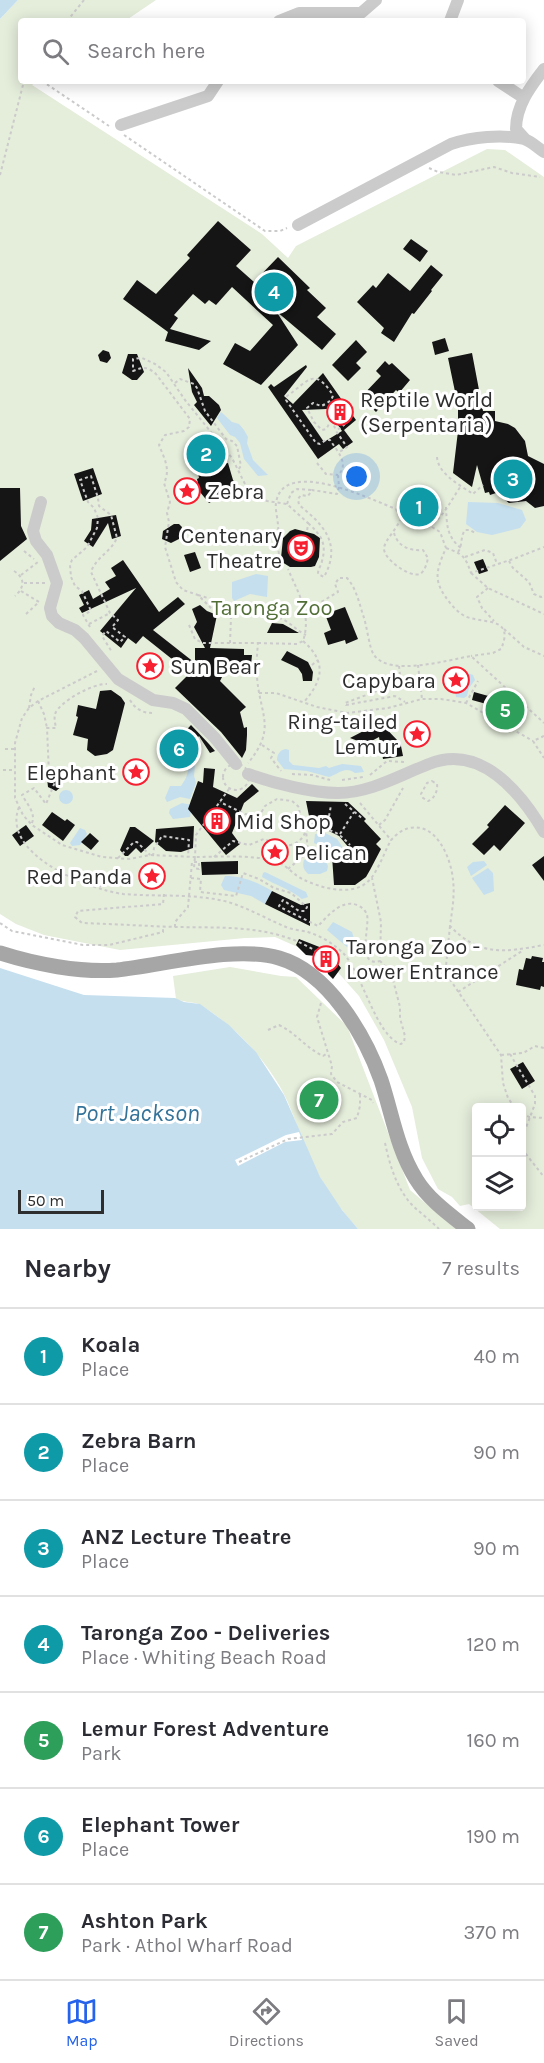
<!DOCTYPE html>
<html lang="en">
<head>
<meta charset="utf-8">
<style>
  body { margin:0; font-family:Karla,sans-serif; background:#f7f7f7; color:#2b2b33 }
  .controls { position:absolute; right:18px; bottom:18px; display:grid; overflow:hidden; border-radius:6px; box-shadow:0 3px 15px #0003 }
  .controls button { width:54px; height:54px; display:grid; place-items:center; padding:0; border:0; border-bottom:2px solid #e1e1e2; background:#fff; color:#2b2b33; font:30px sans-serif }
  .scale { position:absolute; left:18px; bottom:15px; width:86px; box-sizing:border-box; padding-left:6px; border:3px solid #2e2e2e; border-top:0; font-size:16px; line-height:21px; white-space:nowrap; color:#2e2e2e; -webkit-text-stroke:4px #fff; paint-order:stroke }
  .you { position:absolute; left:357px; top:477px; width:21px; height:21px; margin:-15px; border:4px solid #fff; border-radius:50%; background:#1a73e8; box-shadow:0 0 0 9px #1a73e833 }
  .badge { display:grid; place-items:center; width:39px; height:39px; border-radius:50%; background:#2563eb; color:#fff; font-size:20px; font-weight:700 }
  .pin { position:absolute; translate:-50% -50%; border:3px solid #fff; box-shadow:0 2px 6px #0006 }
  .list { margin:0; padding:0; list-style:none }
  h2 { display:flex; justify-content:space-between; align-items:center; height:78px; margin:0; padding:0 24px; font-size:26px }
  h2 small { font-size:20px; font-weight:400; color:#7c7c81 }
  .list li { display:grid; grid-template-columns:39px 1fr auto; gap:18px; align-items:center; box-sizing:border-box; height:96px; padding:0 24px; border-top:2px solid #e1e1e2 }
  .list b { display:block; font-size:22px; white-space:nowrap }
  .list p { margin:0; font-size:20px; white-space:nowrap; color:#7c7c81 }
  .list em { font-size:20px; font-style:normal; color:#7c7c81 }
  .icon { flex:none; width:33px; height:33px; fill:none; stroke:currentColor; stroke-width:2; stroke-linecap:round; stroke-linejoin:round }
  .map { position:relative; flex:none; width:544px; height:1229px; overflow:hidden }
  .search { position:absolute; background:#fff; box-shadow:0 3px 15px #0003; left:18px; right:18px; top:18px; height:66px; display:flex; align-items:center; gap:15px; box-sizing:border-box; padding:0 21px; border-radius:6px; color:#7c7c81; font-size:22px }
  .sheet { height:750px; background:#fff }
  nav { display:flex; justify-content:space-around; align-items:center; box-sizing:border-box; height:84px; border-top:2px solid #e1e1e2; background:#fff; font-size:16px; color:#7c7c81 }
  nav a { display:grid; justify-items:center; gap:3px }
  nav .on { color:#2563eb }
  .map>svg:first-child { display:block }
  .green { fill:#e5eddb; fill-rule:evenodd }
  .water { fill:#c5dfef }
  .pier { fill:#fff }
  .building { fill:#151515; fill-rule:evenodd }
  .lines { fill:none; stroke-linecap:round; stroke-linejoin:round }
  .path { stroke:#cbcbcb; stroke-width:2; stroke-dasharray:3 3; stroke-linecap:butt }
  .minor { stroke:#cbcbcb; stroke-width:12 }
  .major { stroke:#a6a6a6; stroke-width:15 }
  .labels { text-anchor:middle; stroke-width:6; stroke-linejoin:round; paint-order:stroke }
  .poi-label { font-size:22px; fill:#2e2e2e; stroke:#fff; text-anchor:start }
  .park-label { font-size:22px; fill:#526f37; stroke:#fff }
  .water-label { font-size:24px; font-style:italic; fill:#347399; stroke:#fff }
</style>
</head>
<body>
<div class="map">
<svg width="544" height="1229" viewBox="0 0 544 1229">
  <rect width="100%" height="100%" fill="#fff"/>
  <path class="green" d="M18 0H156L125 21H21V81H37L32 85 262 234 288 258 296 246 487 149 505 150 544 177V1229H500L469 1204 460 1206 452 1197 438 1189 422 1158 412 1107 384 1040 359 996 327 960 275 937 245 938 120 950 44 935 16 924 0 914V19ZM476 1108H522V1206H476Z
    M230 967 281 976 296 977 347 1026 410 1190 456 1229H358C337 1206 320 1181 307 1152 298 1130 291 1105 279 1085 260 1053 234 1026 202 1006 195 1001 185 1003 176 999L173 976Z"/>
  <path class="water" d="M0 0H18L0 19Z
    M221 412 232 422 239 424 244 430 248 437 247 443 253 460 268 475 258 476 244 459 240 443 235 437 230 435 217 418Z
    M468 502 498 503 522 510 526 520 520 528 492 535 477 532 466 524Z
    M256 574 268 576 267 597 250 594 234 601 232 598V582Z
    M468 673 473 675 475 680 469 688 467 696 464 698 456 697 455 689Z
    M174 735H178L191 747C189 754 191 759 195 764L194 776 196 783 190 799 180 797 167 802 165 798 170 786H181L186 778 189 767 186 765 181 771 176 769 179 759 170 751 163 750C160 742 168 738 174 735Z
    M286 749 289 750V761L293 765 319 768 326 766 329 768 342 764 361 766 364 772 355 773C345 765 337 775 329 777L307 771 284 769 277 760C277 754 280 750 286 749Z
    M59 797a7 7 0 1 1 14 0a7 7 0 1 1-14 0Z
    M182 803 192 805 190 817 173 819 169 813 170 809Z
    M80 828 85 830 87 834 80 845 72 846 70 843Z
    M325 833 337 839 343 848 338 854 314 843 315 834Z
    M310 857 326 862 328 866 327 871 320 874H308C304 870 302 867 304 860Z
    M484 861 487 865 471 876 467 867 473 862Z
    M488 868 493 873 494 891 484 895 472 878Z
    M265 872 306 892 308 897 302 899C290 889 275 885 262 877L263 873Z
    M225 876C243 876 257 882 272 891L265 904 251 896 224 890 221 885Z
    M333 922 352 932 355 942 352 946 347 947 327 930Z
    M0 968 84 995 175 998 184 1002 200 1004 229 1025 256 1052 284 1095 320 1177 342 1210 358 1229H0Z"/>
  <path class="pier" d="M299 1132 302 1140 285 1142 238 1166 235 1160 286 1135Z"/>
  <path class="building" d="M218 221 251 250 236 266 254 282 278 257 310 288 307 290 326 308 317 317 336 334 322 350 276 311 298 345 261 385 223 364 235 343 250 351 273 325 232 287 216 305 209 300 205 304 193 294 174 315 178 318 170 329 211 341 199 350 165 341 168 332 123 299 137 280 156 294 190 258 187 255Z
    M411 239 428 251 420 262 403 249Z
    M431 265 443 275 431 290 432 291 414 314 412 313 394 342 381 333 384 328 357 302 373 285 376 288 388 273 410 291Z
    M445 338 449 351 435 355 432 342Z
    M356 340 367 352 356 363 361 368 348 381 332 365Z
    M103 350 109 352 111 358 107 363 100 361 98 355Z
    M472 353 483 411H495V421L508 424 515 428 525 441 528 456 544 464V506L535 508 526 501 509 503 496 493 490 495 489 492 485 493 477 465 472 487 453 473 458 431V406L448 358Z
    M128 354H137L144 372 137 380H132L122 373Z
    M385 361 389 365 392 363 410 380 399 393 396 390 376 412 361 397 381 376 376 371Z
    M306 365 307 367 284 396 293 404 323 373 356 420 344 430 353 442 343 449 339 444 318 459 268 387 271 384 274 387ZM327 409 342 431 324 442 302 410Z
    M188 368 202 388 204 396H209L219 405 221 410 211 426 194 405 197 402 192 392Z
    M200 438 221 464 228 463 233 480 238 487 209 503 200 492 197 479 199 478 198 473 202 472V467L209 466 191 445Z
    M93 468 102 494 83 501 74 474Z
    M0 488H20L21 526 27 539 0 561Z
    M404 508a15 15 0 1 1 30 0a15 15 0 1 1-30 0Z
    M116 515 121 536 112 539 108 523 93 547 84 541 91 530 92 519Z
    M174 524H179L182 527 179 539 171 543 162 539 163 531Z
    M295 529 314 534 320 538 319 557 315 566 311 567H290L282 562 281 558 283 538 290 531Z
    M195 552 201 568 190 572 184 555Z
    M483 559 488 571 479 574 474 562Z
    M123 560 159 612 178 597 185 604 153 630 195 663V648H205L194 627 197 622 192 609 200 605 207 611 217 615 210 648 244 649V655H252L251 665H244V669H226L220 681 246 707 240 712 244 728 247 727V735L246 750 242 758 221 732 175 688 191 672 187 671 143 636 136 644 128 638 121 648 100 631 136 588 82 613 79 608 84 605 79 595 89 590 93 599 110 589 105 582 116 576 111 568Z
    M345 607 358 639 346 644 345 640 328 645 324 633 331 630 325 614Z
    M272 623 283 624 299 633H267Z
    M287 651 308 662 313 672 312 681H303L302 674 298 668 281 660Z
    M111 690 121 697 125 703 113 750 107 754 95 756 87 750 88 739 73 735 78 717 76 716 78 705 96 709 100 691Z
    M474 692 492 697 490 705 472 700Z
    M376 718 398 741H400L403 756 383 759 379 737 366 744 350 738 377 724Z
    M191 725 209 744 215 751 210 753 199 736 191 745 181 736Z
    M169 752 177 758 170 767 162 760Z
    M204 768 215 769 213 787 237 798 252 784 259 791 244 803 232 833 240 844 226 855 188 809 198 781 203 783Z
    M54 773 62 777 63 785 56 791 48 787 47 778Z
    M306 801 348 802 366 819 364 821 381 839 376 844 381 849 370 870 366 877 355 885H334L332 856 339 859 350 849 339 836 327 830 312 831Z
    M505 805 525 823 500 851 494 845 484 855 472 844 489 827 487 825Z
    M52 812 65 821 67 819 75 825 63 841 42 825Z
    M26 825 34 836 20 846 12 835Z
    M194 826 193 848 181 852 166 851 155 842 156 829Z
    M130 827H135L154 841 141 853 136 848 128 856H125L120 850Z
    M90 833 99 841 91 850 81 842Z
    M544 856V881L532 865Z
    M238 861V874L202 875 201 862Z
    M272 891 301 905 310 903V926L265 904Z
    M299 939 322 948 332 956 341 968 333 979 328 974 326 966 315 956 306 955 296 945Z
    M532 956 543 958 542 962H544V987L541 986 540 990 516 985 519 969 523 970 526 958 531 959Z
    M523 1062 535 1081 522 1089 510 1069Z"/>
  <g class="lines">
    <path class="path" d="M67 21 84 0
      M42 81 109 126
      M124 135 265 231H280L287 228
      M429 168 438 172 456 175 494 167 512 173 540 177
      M0 175 24 81
      M175 383 180 379 194 384 197 388 205 411 226 439 232 441 237 446 241 466 237 471
      M332 420 336 431
      M437 457C438 474 460 485 473 494L483 485
      M317 463 326 474 338 475
      M287 504 291 493 297 489 312 490
      M446 507C447 524 446 536 461 548
      M308 523C321 535 327 543 322 561 321 567 318 568 318 574L324 577C342 544 324 525 299 505L298 499 301 495 308 496 312 490 337 494 339 487 338 475C350 464 337 451 330 440H326L320 444 316 443 286 400 287 396C310 380 314 367 333 395 332 401 326 404 321 406L313 403 307 408 314 422 322 430 326 429C331 422 333 411 344 410L349 415 344 425 336 431 347 447 338 453
      M432 527 440 532 446 548C435 573 433 582 451 604 456 610 462 616 470 618 489 623 514 619 501 649L493 653 471 656
      M394 533C398 547 410 551 423 550L428 558C427 563 425 571 420 574 410 578 383 559 384 548 385 540 396 530 400 520
      M446 548C463 554 465 556 471 573L516 558 544 547
      M24 551 34 559
      M458 552C463 545 460 537 465 530H470L475 533
      M279 554C277 544 279 536 278 526 278 519 275 510 276 503 283 456 372 500 396 509 400 519 404 525 415 528 436 534 450 501 461 486
      M465 557 485 550 493 553 497 564
      M509 561 513 568 529 582 534 594 541 597 544 596
      M14 571C25 578 25 587 15 596
      M471 573 488 588 544 614
      M21 575 38 562
      M24 583H45
      M488 588 477 597 482 608 494 621
      M21 591 39 602
      M198 595 224 603 225 606 224 611
      M306 611 338 592 335 584 339 578H347C356 588 359 602 363 615 367 625 369 648 374 655 389 677 448 660 471 656L544 723
      M26 614 39 602
      M267 618C286 614 291 628 306 635
      M89 624 110 613
      M189 625 195 639 203 643H258C257 654 256 666 257 677 260 716 277 728 248 763
      M90 627 83 615 91 611 82 591 75 586 71 577 70 565 72 560 87 547 97 528 98 518 94 508 88 502 80 480 91 476 98 498 99 506 111 515 117 538C110 553 96 557 91 572L110 613 118 620 112 627 125 637 120 642 106 631 102 636 112 652
      M504 629 524 647 544 656
      M303 641C327 662 323 680 304 702
      M230 643 231 618 224 612 213 610 198 595 183 590 176 582 165 547 169 522 167 513 170 502 164 483C171 469 164 458 159 445L165 435 184 431 189 427 190 419 156 374C147 366 143 367 133 371V359L142 358 155 364 166 372 185 400 232 458 245 484 255 495 267 501 287 504 308 523 307 532
      M258 643 297 644 303 641C312 614 298 593 288 569
      M312 665 318 660
      M418 665 422 699
      M399 666 400 675 355 685V688L375 686 377 691 345 703 346 705 395 696 405 702
      M97 671 38 701 29 708 22 718 15 743V798L23 815 32 825 62 845 102 857 129 859 150 855 195 857 196 835 229 789
      M259 693H276L317 707 347 713 388 708 422 699H441L466 703 533 741
      M130 700C135 709 143 713 152 713
      M38 701 44 714 47 728
      M466 703 478 681
      M29 708 31 695 35 686
      M544 736 533 741 544 758
      M262 745 274 753 271 758 281 771
      M5 749H14
      M169 760 191 735 195 738 197 736
      M223 777a13 13 0 1 1 26 0a13 13 0 1 1-26 0Z
      M3 770H15
      M292 774 312 775 330 780
      M370 775 387 761 404 762
      M342 780 363 777
      M432 781 437 784C438 791 434 799 428 801L423 798 421 794 427 783Z
      M360 803 391 840C395 836 400 831 406 829 435 819 451 857 453 880 455 895 452 911 450 926 480 957 505 952 544 945
      M345 804 363 819
      M19 807C0 855 91 890 123 894 158 897 194 893 228 902 248 908 267 919 286 927 293 930 301 930 308 932 321 936 334 944 343 953 362 972 376 1037 401 1044L404 1042 405 1036 400 1018V1007L391 972 380 961
      M32 823C36 813 27 804 22 795L34 788 46 804 55 782 49 774 47 728H56C55 723 54 718 55 714 60 701 94 683 107 684
      M379 825 385 820 403 788
      M327 828 331 805
      M340 834 354 812
      M153 856 154 848 162 836 189 840 188 857
      M214 857 233 841 249 845 264 839C270 841 277 845 283 846 295 846 308 838 305 825 304 818 299 816 299 807L292 801 277 799 265 806 261 813 257 815 245 814 220 802
      M118 858 134 842H137L150 855
      M288 869 308 852 306 830C328 828 334 828 350 845
      M191 878 201 879 200 892 236 896 243 873 259 879 274 888 291 893 307 907 305 911H299L283 900 279 906 280 907 318 926C328 916 341 899 357 905 362 907 366 911 367 915 370 925 356 968 380 961L381 922 372 878
      M100 887 106 879 121 880 128 877
      M164 894 163 904 78 911 75 917 82 923C114 924 145 926 176 927 227 928 281 924 324 957L317 964
      M0 923 12 931 83 945H109L163 932V927
      M450 926 446 966 449 978 501 1055 503 1083 508 1098 515 1108
      M175 927V922L188 907 192 862H199V869L194 868 195 857C221 857 252 854 278 862 287 866 295 876 304 880 324 889 357 898 372 877 380 866 385 851 391 840
      M458 992 522 951
      M321 1003 317 1017 332 1066 331 1074 337 1082 372 1100 373 1103
      M268 1030 279 1025C296 1033 306 1048 323 1056L328 1053
      M510 1054 535 1096V1104L522 1138
      M501 1055 523 1053 535 1046 544 1048
      M522 1113 529 1117 544 1118
      M385 1143C390 1166 397 1190 414 1207 422 1214 431 1221 439 1229
      M522 1149 544 1177
      M239 1162 288 1139 332 1134 343 1122 357 1118 360 1106V1094"/>
    <path class="minor" d="M279 21 299 13H361L376 0
      M450 21 458 0
      M498 81 524 98
      M121 125 208 96 218 81
      M525 139 516 129C516 106 530 87 544 69
      M298 225 451 144C472 137 502 134 524 139 531 141 538 148 544 152
      M41 502 33 531 36 541 47 555 57 583 50 608 52 616 59 623 75 630 84 638 118 679 153 700 173 703 186 709 215 738 236 764
      M248 774C273 783 312 793 338 793 370 793 400 775 429 764 481 743 521 793 544 832"/>
    <path class="major" d="M0 953C34 964 81 973 117 970 164 965 235 945 279 958 328 972 365 1035 381 1080 392 1113 397 1149 416 1179 428 1199 449 1214 468 1229"/>
  </g>
  <defs>
    <g id="building-ring" transform="scale(1.35)"><circle r="9.5" fill="#fff" stroke="#f62031" stroke-width="1.5"/><path d="M-4-6H4V6H1V3H-1V6H-4ZM-2.5-4.3h1.7v1.8h-1.7ZM.8-4.3h1.7v1.8H.8ZM-2.5-1h1.7V.8h-1.7ZM.8-1h1.7V.8H.8Z" fill="#f62031"/></g>
    <g id="sight-ring" transform="scale(1.35)"><circle r="9.5" fill="#fff" stroke="#f62031" stroke-width="1.5"/><path d="M0-6L1.8-2.2L6-1.7L2.9 1.2L3.7 5.4L0 3.3L-3.7 5.4L-2.9 1.2L-6-1.7L-1.8-2.2Z" fill="#f62031"/></g>
    <g id="theatre-ring" transform="scale(1.35)"><circle r="9.5" fill="#fff" stroke="#f62031" stroke-width="1.5"/><path d="M-5-5.5Q0-4 5-5.5V0Q5 5 0 6Q-5 5-5 0ZM-3.3-2.5H-1v1.5H-3.3ZM1-2.5H3.3v1.5H1ZM-2.8 1Q0 5.5 2.8 1Z" fill="#f62031"/></g>
  </defs>
  <g fill-rule="evenodd">
    <use href="#building-ring" x="340" y="412"/>
    <use href="#sight-ring" x="187" y="491"/>
    <use href="#theatre-ring" x="301" y="548"/>
    <use href="#sight-ring" x="150" y="666"/>
    <use href="#sight-ring" x="456" y="680"/>
    <use href="#sight-ring" x="417" y="734"/>
    <use href="#sight-ring" x="136" y="772"/>
    <use href="#building-ring" x="217" y="821"/>
    <use href="#sight-ring" x="275" y="852"/>
    <use href="#sight-ring" x="152" y="876"/>
    <use href="#building-ring" x="326" y="959"/>
  </g>
  <g class="labels">
    <g class="poi-label">
      <text x="360" y="407">Reptile World<tspan x="360" dy="25">(Serpentaria)</tspan></text>
      <text x="207" y="499">Zebra</text>
      <text x="282" y="543" text-anchor="end">Centenary<tspan x="282" dy="25">Theatre</tspan></text>
      <text x="170" y="674">Sun Bear</text>
      <text x="436" y="688" text-anchor="end">Capybara</text>
      <text x="398" y="729" text-anchor="end">Ring-tailed<tspan x="398" dy="25">Lemur</tspan></text>
      <text x="116" y="780" text-anchor="end">Elephant</text>
      <text x="236" y="829">Mid Shop</text>
      <text x="294" y="860">Pelican</text>
      <text x="132" y="884" text-anchor="end">Red Panda</text>
      <text x="346" y="954">Taronga Zoo -<tspan x="346" dy="25">Lower Entrance</tspan></text>
    </g>
    <g class="park-label">
      <text x="272" y="615">Taronga Zoo</text>
    </g>
    <g class="water-label">
      <text x="137" y="1121">Port Jackson</text>
    </g>
  </g>
</svg>
<div class="controls">
<button><svg class="icon" aria-label="locate" viewBox="0 0 24 24"><circle cx="12" cy="12" r="6"/><path d="M12 2v4M12 18v4M2 12h4M18 12h4"/></svg></button>
<button><svg class="icon" aria-label="layers" viewBox="0 0 24 24"><path d="M12 4l9 5-9 5-9-5zM3 14l9 5 9-5"/></svg></button>
</div>
<div class="scale">50 m</div>
<div class="you"></div>
<div class="pin badge" style="left:419px;top:507px;background:#0f9aa8">1</div>
<div class="pin badge" style="left:206px;top:454px;background:#0f9aa8">2</div>
<div class="pin badge" style="left:513px;top:479px;background:#0f9aa8">3</div>
<div class="pin badge" style="left:274px;top:292px;background:#0f9aa8">4</div>
<div class="pin badge" style="left:505px;top:710px;background:#2e9e5b">5</div>
<div class="pin badge" style="left:179px;top:749px;background:#0f9aa8">6</div>
<div class="pin badge" style="left:319px;top:1100px;background:#2e9e5b">7</div>
<div class="search"><svg class="icon" aria-label="search" viewBox="0 0 24 24"><circle cx="10" cy="10" r="6"/><path d="M15 15l6 6"/></svg>Search here</div>
</div>
<section class="sheet">
<h2>Nearby<small>7 results</small></h2>
<ul class="list">
<li><span class="badge" style="background:#0f9aa8">1</span><div><b>Koala</b><p>Place</p></div><em>40 m</em></li>
<li><span class="badge" style="background:#0f9aa8">2</span><div><b>Zebra Barn</b><p>Place</p></div><em>90 m</em></li>
<li><span class="badge" style="background:#0f9aa8">3</span><div><b>ANZ Lecture Theatre</b><p>Place</p></div><em>90 m</em></li>
<li><span class="badge" style="background:#0f9aa8">4</span><div><b>Taronga Zoo - Deliveries</b><p>Place · Whiting Beach Road</p></div><em>120 m</em></li>
<li><span class="badge" style="background:#2e9e5b">5</span><div><b>Lemur Forest Adventure</b><p>Park</p></div><em>160 m</em></li>
<li><span class="badge" style="background:#0f9aa8">6</span><div><b>Elephant Tower</b><p>Place</p></div><em>190 m</em></li>
<li><span class="badge" style="background:#2e9e5b">7</span><div><b>Ashton Park</b><p>Park · Athol Wharf Road</p></div><em>370 m</em></li>
</ul>
</section>
<nav>
<a class="on"><svg class="icon" aria-label="map" viewBox="0 0 24 24"><path d="M3 6l6-2 6 2 6-2v14l-6 2-6-2-6 2zM9 4v14M15 6v14"/></svg>Map</a>
<a><svg class="icon" aria-label="directions" viewBox="0 0 24 24"><path d="M12 3l9 9-9 9-9-9zM9 14v-3h6M13 9l2 2-2 2"/></svg>Directions</a>
<a><svg class="icon" aria-label="saved" viewBox="0 0 24 24"><path d="M7 4h10v16l-5-4-5 4z"/></svg>Saved</a>
</nav>
</body>
</html>
